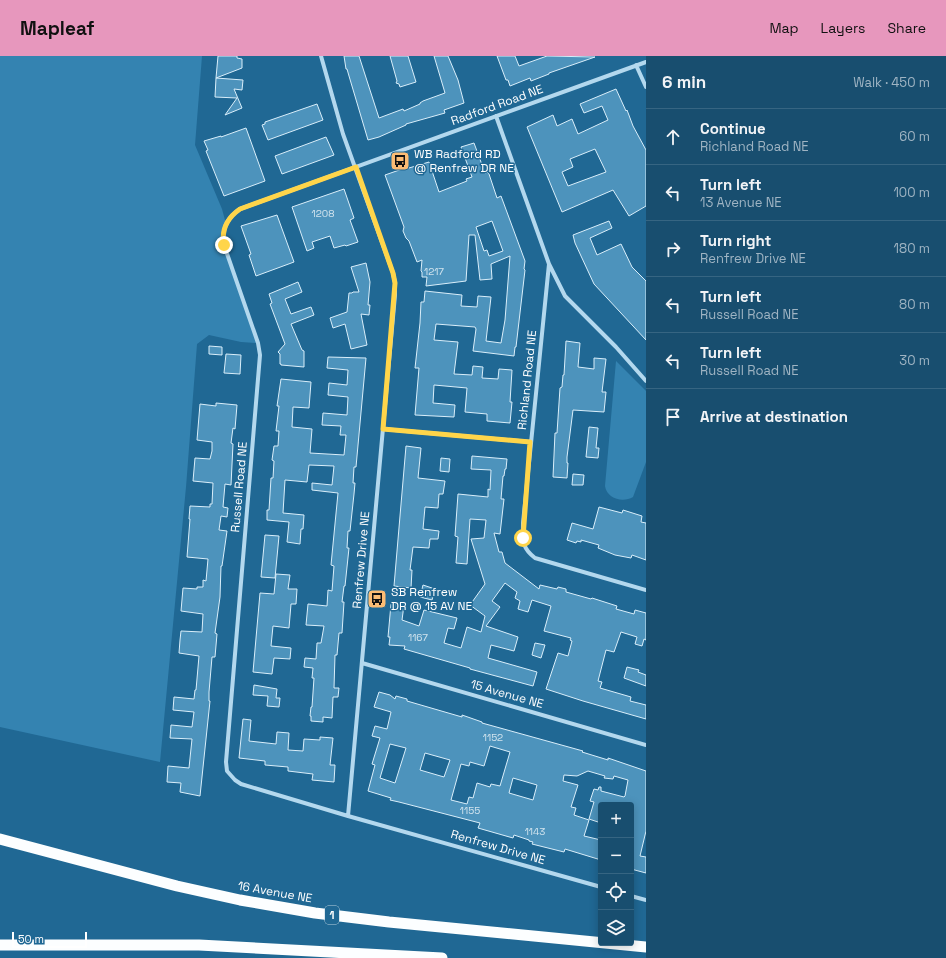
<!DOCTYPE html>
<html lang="en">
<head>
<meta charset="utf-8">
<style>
  body { margin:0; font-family:"Space Grotesk",sans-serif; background:#215574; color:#f1f3f6 }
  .controls { position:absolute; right:12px; bottom:12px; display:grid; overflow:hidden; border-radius:4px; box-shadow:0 2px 10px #0003 }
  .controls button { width:36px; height:36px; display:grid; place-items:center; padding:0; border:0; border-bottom:1px solid #366582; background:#184e6f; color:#f1f3f6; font:20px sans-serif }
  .scale { position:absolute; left:12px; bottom:10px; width:75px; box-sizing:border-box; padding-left:4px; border:2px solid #fff; border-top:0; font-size:11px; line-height:14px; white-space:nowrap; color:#fff; -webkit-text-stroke:3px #206894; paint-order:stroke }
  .stop { position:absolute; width:12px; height:12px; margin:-9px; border:3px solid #ffd54a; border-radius:50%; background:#fff }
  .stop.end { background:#ffd54a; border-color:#fff; box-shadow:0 1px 4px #0008 }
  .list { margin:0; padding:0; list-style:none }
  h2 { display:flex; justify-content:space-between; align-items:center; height:52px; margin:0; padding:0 16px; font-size:17px }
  h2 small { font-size:13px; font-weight:400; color:#9fb4c3 }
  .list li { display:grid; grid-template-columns:26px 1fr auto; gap:12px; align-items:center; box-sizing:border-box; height:56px; padding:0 16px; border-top:1px solid #366582 }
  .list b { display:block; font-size:15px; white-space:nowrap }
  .list p { margin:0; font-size:13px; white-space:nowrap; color:#9fb4c3 }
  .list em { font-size:13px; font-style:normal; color:#9fb4c3 }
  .icon { flex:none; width:22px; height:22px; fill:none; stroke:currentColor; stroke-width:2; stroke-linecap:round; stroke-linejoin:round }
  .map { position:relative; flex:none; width:646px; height:902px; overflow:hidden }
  header { display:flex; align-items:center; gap:24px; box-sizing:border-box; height:56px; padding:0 20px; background:#e797bd; color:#111 }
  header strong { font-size:19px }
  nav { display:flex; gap:22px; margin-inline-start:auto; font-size:14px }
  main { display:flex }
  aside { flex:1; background:#184e6f }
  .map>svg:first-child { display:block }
  .green { fill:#3483b1 }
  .building { fill:#4d93bc; stroke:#d9eefa; fill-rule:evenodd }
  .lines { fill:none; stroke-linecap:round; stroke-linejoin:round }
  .minor { stroke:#b3d8ee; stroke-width:4 }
  .trunk { stroke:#fcfeff; stroke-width:11 }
  .route { stroke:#ffd54a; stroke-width:5 }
  .labels { text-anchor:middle; stroke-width:3; stroke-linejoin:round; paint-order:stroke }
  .number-label { font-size:10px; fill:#d2e4ee }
  .shield { fill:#206894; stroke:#bcd2df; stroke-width:1 }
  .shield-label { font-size:11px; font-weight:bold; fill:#fff }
  .street-label { font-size:12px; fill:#fff; stroke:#206894 }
  .poi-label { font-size:12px; fill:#fff; stroke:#206894; text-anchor:start }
</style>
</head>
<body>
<header>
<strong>Mapleaf</strong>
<nav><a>Map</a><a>Layers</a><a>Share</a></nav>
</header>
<main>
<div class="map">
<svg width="646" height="902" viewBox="0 0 646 902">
  <rect width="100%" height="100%" fill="#206894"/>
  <path class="green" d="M0 0H202L195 89 222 153 226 168 223 184 258 287 241 286 209 279 197 288 186 431 160 706 0 671Z
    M616 305 646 335V406L633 441C623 447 607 443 605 430Z"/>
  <path class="building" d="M218 0H237V2L242 3V12L216 22 243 24 242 34 234 33 242 52 225 59 237 42 215 41 216 22Z
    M344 0H359L379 62 403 53 404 55 420 48V47L423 45 445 37 434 0H448L458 24 464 47 444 54 445 57 406 68V69L379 81 368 84 349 20 347 13H346Z
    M390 0H408L416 26 400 31 399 28 396 27 397 25Z
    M497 0H515L519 10 547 0 595 1 549 17V18L531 25 530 22 510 30 508 24H506Z
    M616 33 626 55 627 54 633 70 646 94V150L629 160 613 134 562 156 527 71 553 59 557 70 572 63 578 78 608 64 602 50 584 57 580 48ZM595 93 606 116 568 130 562 116 573 111 570 103Z
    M317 48 323 64 268 84 262 69 265 68V66Z
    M246 72 265 125 224 140 206 95 208 94 204 85 221 80V81Z
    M326 81 334 99 282 118 275 100Z
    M474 87 485 117 487 116 489 118 497 142 501 140 525 205 524 213 525 214 516 291H515L514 300 473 295 476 273 475 271 436 268 434 284 458 286 454 318 472 319 473 310 483 311 482 322 498 323 499 313 512 314 510 346H512L510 367 487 365V358L465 356 467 332 434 329 433 347 455 349 454 361 415 359 419 312H415L420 267 421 246H424L425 235 462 239 461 250 477 251 478 240 491 241 486 285 501 287 505 264 510 200 491 208 492 223 480 224 475 179H469L466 225 426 230 427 221H422V216L421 215 422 204 417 206 409 185 406 182 403 175 404 171 385 119 408 111 409 112 429 106 439 136 467 125 466 123 472 121 461 91ZM492 165 503 195 489 200 487 194 484 195 476 171Z
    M344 133 354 162 350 164 358 186 346 190 345 189 334 192 330 180 312 186 314 192 307 195 292 151Z
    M277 159 294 206 256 220 249 199 251 198 241 170Z
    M609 165 612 172 590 182 597 199 621 188 632 211 646 225V284L594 228 575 187 573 179Z
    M366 207 370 226 368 249H370L369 259 361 258 367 289 351 293 345 268 333 272 330 262 347 256 349 237H352L353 236H359L351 211Z
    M298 226 302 236 285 243 291 258 311 251 314 259 291 268 302 294 304 295V311L281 309V308H280V298L278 296 285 288 270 248 272 247 269 238Z
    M566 285 580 287 578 311 594 313V302L606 303 602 336H606L604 356 573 354 567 401V407H568L567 422 553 421 555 377H557L560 332 562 331 563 319H564Z
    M209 290 222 291V299L209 298Z
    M226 298 241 299 240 318 224 317Z
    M328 301 366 302 356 411H354L353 427H355L354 438 350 475H348L347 492H349L345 530H344L342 546H344L342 577H339L337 599H335L334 632H339L338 641H333L332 662 323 661V666L311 665V660H310L311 651H312L314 622H312L313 612 304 611 305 602 316 603 317 587H321L324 570 306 569 308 548 327 550 328 534 332 535 334 510 331 509 338 437 312 434V427L332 429 334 410 309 409 307 426 285 424 283 457 304 459 303 473H301L300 488 287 486 289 466 267 464V454H269L271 422H273L274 405 272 404 274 390H278L279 375H276L279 350H277L281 323 311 326 309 352 293 351 292 371 312 373 310 397 344 399 346 379H340L341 370 322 369 323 357 347 359 348 341 328 339 329 327 347 329 348 314 327 312Z
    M216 347 237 349 235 373 233 372 231 387 233 388 231 429 225 428 223 451 228 452 227 461 221 460 219 474 227 475 222 510H221L220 541 215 577 217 578 215 601H212L209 636V645H210L200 740 180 736 181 727 167 726 168 710 189 712 192 683 170 682 171 669 192 671 194 656 173 654 174 641 194 643 195 634H196L199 600 179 597 180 584 181 575 202 576 203 558 181 555 183 532 197 533V531H203V524L206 525 208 503 187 501 190 463H189L190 450 210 451V448H212L213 427 193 425 195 402 210 403 212 395V386L197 384 200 348 216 350Z
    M589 371 598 372 596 392H599L598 402 586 401Z
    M406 390 421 392 418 422 445 425 443 438H439L438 452 425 451 423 473 439 475 438 483H430L429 492 413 491 410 514H412L411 532 394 530Z
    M472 400 507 403 506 413H505L504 420H503L501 443H504L500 478 494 477 499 496H502L505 507 539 533 540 529 557 533 558 531 566 533V536L591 543 592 542 617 550 616 553 634 558 635 554 646 557V584L644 583 642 590 635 588 637 581 621 576 614 596 606 594 598 625 602 626 600 632 631 641 630 645 646 649V663L583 645 546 633 558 597 568 600 572 585 570 584 571 582 544 575 551 550 532 544 528 556 518 553 520 545 515 542 517 536 505 527 492 545 500 551 486 570 518 581 514 595 491 589 488 602 537 616 533 630 470 613V612L404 593 405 590 389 589 390 581H388L391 548 404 549 402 564 419 570 424 554 457 562 454 573 448 572 444 587 461 592 467 571 481 576 485 560 470 549 485 528 471 483 484 482 486 464 470 463 467 508 456 507 458 481 455 480 458 438 488 441V433L490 434 491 414 471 413Z
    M441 402 450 403 449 416 440 415Z
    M573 418 584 419 583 429H572Z
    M599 451 622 457 623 454 642 460 641 466 646 467V504L632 499 631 502 615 499 598 492 599 489 581 484V486L577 485 576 487 567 484 572 467 593 473Z
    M265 479 279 480 275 522 261 521Z
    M276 518 290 519 288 533H297L296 548H291L289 572 273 570 271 590 291 592 290 603 274 602 272 618 253 616 260 537 274 538Z
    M423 529 435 533 432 544 420 541Z
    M535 587 545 589 541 602 532 599Z
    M627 611 639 614 638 616 646 619V630L624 622Z
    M254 629 277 633 276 642H280L279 651 267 650 268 640 253 639Z
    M379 636 390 639 395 643 396 640 407 643V645L462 661V659L482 666V667L583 695 582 696 608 704V702L646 715V775L640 800 646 801V817L631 813V749H607L601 747V767L589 763 594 746 590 745 594 733 598 734 599 731H601V735L624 741 625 740 628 724 614 720 613 723 604 722 605 720 588 715 577 720 564 719 563 725 578 729 571 751 576 752 574 759 589 764 584 780 601 784V804L565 793 564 796 532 788 533 786 529 785V784L514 779 513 782 478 772 480 767 399 746 390 744 391 742 368 735 375 709 372 708 380 682 372 680 375 670 387 673 391 656 374 651ZM390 688 406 692 395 727 380 722ZM490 690 510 696 500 730 491 728 490 731 477 727 473 742 469 741 467 748 451 744 461 708 469 710 470 706 484 710ZM425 697 450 704 444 721 420 714ZM513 722 537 729 533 744 509 737Z
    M243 663 251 664 249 685 276 688 277 676 289 677 288 694 303 695 304 683 320 684V681L333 682 330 709H335L334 726 312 724 313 718 288 715V711L265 709V705L239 702Z"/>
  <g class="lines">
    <path class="minor" d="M321 0 343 78 393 217 395 227V239L348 760 601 831
      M636 9 646 31
      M496 60 549 208 523 467C523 484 521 491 535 502L646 534
      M549 208 565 240 616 291 646 325
      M383 373 531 386
      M362 607 646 689
      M348 760 241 728 235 724 227 715 226 706 260 299 258 287 224 189C221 173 227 162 240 153L646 6
      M631 840 646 844"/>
    <path class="trunk" d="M0 783 177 830 240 844 315 857 389 866 646 891
      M0 889H199L442 902"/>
  </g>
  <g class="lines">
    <path class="route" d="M224 189C221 173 227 162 240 153L356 111 393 217 395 227 383 373 530 386 523 482"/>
  </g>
  <defs>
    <g id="bus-square" transform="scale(1)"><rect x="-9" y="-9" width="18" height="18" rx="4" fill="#fbbc74" stroke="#206894"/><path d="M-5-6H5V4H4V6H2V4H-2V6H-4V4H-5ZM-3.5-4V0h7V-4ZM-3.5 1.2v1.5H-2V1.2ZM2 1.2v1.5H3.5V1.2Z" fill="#111"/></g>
  </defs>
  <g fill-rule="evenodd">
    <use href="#bus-square" x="400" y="105"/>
    <use href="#bus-square" x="377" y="543"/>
  </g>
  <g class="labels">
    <g class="number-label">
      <text x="323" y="161">1208</text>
      <text x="434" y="219">1217</text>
      <text x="418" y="585">1167</text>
      <text x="493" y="685">1152</text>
      <text x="470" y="758">1155</text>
      <text x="535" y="779">1143</text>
    </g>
    <rect class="shield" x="325" y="850" width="14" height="18" rx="3"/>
    <g class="shield-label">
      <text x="332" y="863">1</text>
    </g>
    <g class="street-label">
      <text transform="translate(497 49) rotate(-20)" y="4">Radford Road NE</text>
      <text transform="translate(527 324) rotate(-84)" y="4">Richland Road NE</text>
      <text transform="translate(239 431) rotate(-85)" y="4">Russell Road NE</text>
      <text transform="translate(361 504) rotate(-85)" y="4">Renfrew Drive NE</text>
      <text transform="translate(507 638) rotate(16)" y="4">15 Avenue NE</text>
      <text transform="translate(498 791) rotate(16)" y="4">Renfrew Drive NE</text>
      <text transform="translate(275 836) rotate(10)" y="4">16 Avenue NE</text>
    </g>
    <g class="poi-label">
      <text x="414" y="102">WB Radford RD<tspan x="414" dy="14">@ Renfrew DR NE</tspan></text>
      <text x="391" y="540">SB Renfrew<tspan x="391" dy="14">DR @ 15 AV NE</tspan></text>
    </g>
  </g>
</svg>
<div class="controls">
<button>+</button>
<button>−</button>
<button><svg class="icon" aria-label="locate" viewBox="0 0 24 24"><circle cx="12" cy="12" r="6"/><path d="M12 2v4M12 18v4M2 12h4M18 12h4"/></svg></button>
<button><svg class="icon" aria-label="layers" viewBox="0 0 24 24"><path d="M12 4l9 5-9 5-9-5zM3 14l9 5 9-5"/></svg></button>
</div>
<div class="scale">50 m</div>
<div class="stop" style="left:523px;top:482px"></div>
<div class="stop end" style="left:224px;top:189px"></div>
</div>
<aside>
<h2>6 min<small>Walk · 450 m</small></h2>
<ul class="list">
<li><svg class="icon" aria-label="ahead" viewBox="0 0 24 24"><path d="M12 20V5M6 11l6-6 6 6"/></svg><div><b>Continue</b><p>Richland Road NE</p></div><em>60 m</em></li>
<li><svg class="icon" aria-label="left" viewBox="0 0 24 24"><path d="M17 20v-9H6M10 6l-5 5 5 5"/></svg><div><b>Turn left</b><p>13 Avenue NE</p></div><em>100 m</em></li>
<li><svg class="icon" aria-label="right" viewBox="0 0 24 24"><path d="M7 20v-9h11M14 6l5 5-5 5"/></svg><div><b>Turn right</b><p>Renfrew Drive NE</p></div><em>180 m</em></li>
<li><svg class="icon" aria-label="left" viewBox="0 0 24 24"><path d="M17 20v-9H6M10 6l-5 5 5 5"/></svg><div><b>Turn left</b><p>Russell Road NE</p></div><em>80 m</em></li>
<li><svg class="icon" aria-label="left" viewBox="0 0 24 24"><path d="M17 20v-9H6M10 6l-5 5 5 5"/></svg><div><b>Turn left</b><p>Russell Road NE</p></div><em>30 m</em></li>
<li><svg class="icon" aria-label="arrive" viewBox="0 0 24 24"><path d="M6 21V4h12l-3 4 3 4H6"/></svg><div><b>Arrive at destination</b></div></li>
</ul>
</aside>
</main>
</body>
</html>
